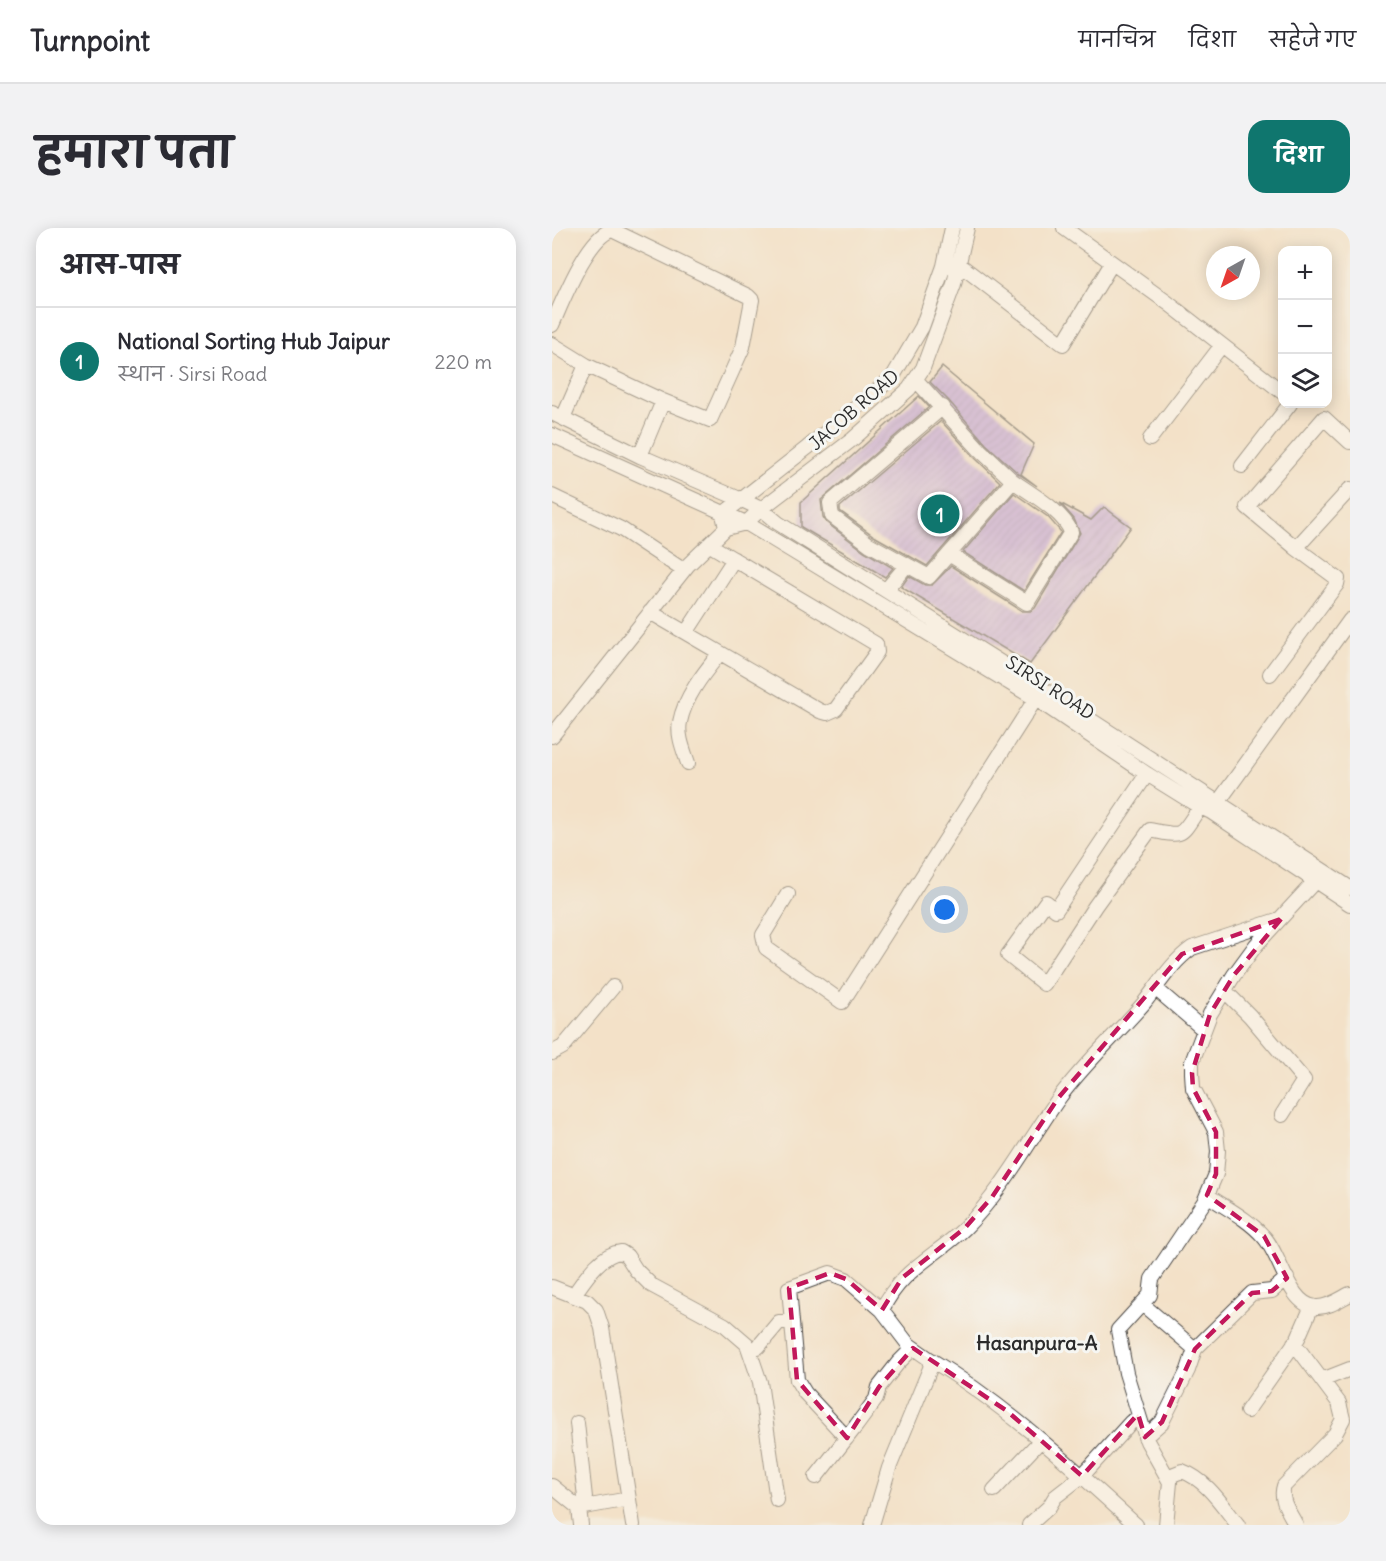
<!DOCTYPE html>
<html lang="hi">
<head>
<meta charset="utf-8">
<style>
  body { margin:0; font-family:Delius,"Playpen Sans Deva",sans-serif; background:#f2f2f3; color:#2b2b33 }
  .controls { position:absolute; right:18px; top:18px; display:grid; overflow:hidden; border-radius:12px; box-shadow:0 3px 15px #0003 }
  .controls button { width:54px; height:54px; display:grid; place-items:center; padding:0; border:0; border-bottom:2px solid #e1e1e2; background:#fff; color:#2b2b33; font:30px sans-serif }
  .compass { position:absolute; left:654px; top:18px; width:54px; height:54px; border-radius:50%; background:#fff; box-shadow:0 3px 15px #0003; rotate:220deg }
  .you { position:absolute; left:393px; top:682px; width:21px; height:21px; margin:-15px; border:4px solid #fff; border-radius:50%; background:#1a73e8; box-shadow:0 0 0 9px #1a73e833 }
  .badge { display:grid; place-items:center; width:39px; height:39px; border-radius:50%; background:#0f766e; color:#fff; font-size:20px; font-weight:700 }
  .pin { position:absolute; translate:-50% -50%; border:3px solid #fff; box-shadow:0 2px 6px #0006 }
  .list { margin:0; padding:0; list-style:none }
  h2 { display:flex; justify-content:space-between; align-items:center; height:78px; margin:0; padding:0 24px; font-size:26px }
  h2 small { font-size:20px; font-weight:400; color:#7c7c81 }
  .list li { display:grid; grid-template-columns:39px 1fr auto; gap:18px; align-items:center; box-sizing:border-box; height:108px; padding:0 24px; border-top:2px solid #e1e1e2 }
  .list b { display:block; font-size:22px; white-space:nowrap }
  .list p { margin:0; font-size:20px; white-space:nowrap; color:#7c7c81 }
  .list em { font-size:20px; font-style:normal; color:#7c7c81 }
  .icon { flex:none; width:33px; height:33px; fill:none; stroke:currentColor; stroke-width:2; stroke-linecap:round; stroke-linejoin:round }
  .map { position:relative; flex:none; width:798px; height:1297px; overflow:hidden; border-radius:18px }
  header { display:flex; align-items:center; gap:36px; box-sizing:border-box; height:84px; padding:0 30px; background:#fff; border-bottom:2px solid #e1e1e2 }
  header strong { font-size:28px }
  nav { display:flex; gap:33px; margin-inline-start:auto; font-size:21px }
  .intro { display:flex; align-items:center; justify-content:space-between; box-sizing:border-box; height:144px; padding:0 36px }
  h1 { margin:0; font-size:42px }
  .button { padding:15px 27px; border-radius:18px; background:#0f766e; color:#fff; font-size:21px; font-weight:700 }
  main { display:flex; gap:36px; padding:0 36px }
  aside { flex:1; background:#fff; border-radius:18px; box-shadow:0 3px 15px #0003 }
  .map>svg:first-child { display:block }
  .building { fill:url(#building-hatch) }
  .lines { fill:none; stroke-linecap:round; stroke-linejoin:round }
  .minor-casing { stroke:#494643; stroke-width:16 }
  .minor { stroke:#fff; stroke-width:14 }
  .marked { fill:none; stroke:#c2185b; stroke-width:4.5; stroke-dasharray:12 8; stroke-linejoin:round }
  .labels { text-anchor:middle; stroke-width:6; stroke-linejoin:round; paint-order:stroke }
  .street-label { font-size:18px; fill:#2b2b2b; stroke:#f6f6f2 }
  .neighbourhood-label { font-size:20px; font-weight:bold; fill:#2b2b2b; stroke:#f6f6f2 }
</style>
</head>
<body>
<header>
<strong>Turnpoint</strong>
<nav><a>मानचित्र</a><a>दिशा</a><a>सहेजे गए</a></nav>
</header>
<div class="intro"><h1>हमारा पता</h1><a class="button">दिशा</a></div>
<main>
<aside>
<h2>आस-पास<small></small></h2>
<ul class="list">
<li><span class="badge">1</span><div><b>National Sorting Hub Jaipur</b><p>स्थान · Sirsi Road</p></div><em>220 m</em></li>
</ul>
</aside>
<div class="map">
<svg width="798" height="1297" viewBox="0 0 798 1297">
  <defs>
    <pattern id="building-hatch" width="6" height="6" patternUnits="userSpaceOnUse" patternTransform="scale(1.5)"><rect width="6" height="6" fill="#b899e0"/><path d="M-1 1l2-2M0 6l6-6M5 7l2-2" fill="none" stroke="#967db6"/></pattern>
  </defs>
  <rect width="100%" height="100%" fill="#f6f6f2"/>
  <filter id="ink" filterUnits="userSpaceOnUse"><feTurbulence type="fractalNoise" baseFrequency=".0167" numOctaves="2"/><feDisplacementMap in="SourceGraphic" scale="12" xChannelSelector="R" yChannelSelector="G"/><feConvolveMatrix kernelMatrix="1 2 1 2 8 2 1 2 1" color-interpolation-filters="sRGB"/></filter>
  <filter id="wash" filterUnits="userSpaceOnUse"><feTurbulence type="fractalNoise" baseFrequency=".008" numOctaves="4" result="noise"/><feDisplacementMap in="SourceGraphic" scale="24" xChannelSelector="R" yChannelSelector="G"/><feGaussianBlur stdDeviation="1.35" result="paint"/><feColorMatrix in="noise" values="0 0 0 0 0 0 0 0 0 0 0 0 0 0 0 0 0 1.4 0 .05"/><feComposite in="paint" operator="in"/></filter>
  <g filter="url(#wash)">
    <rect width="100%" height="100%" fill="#f3e1c8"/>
    <g id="blocks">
      <path class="building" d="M390 139 482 216 469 246 485 258 467 246 434 216 397 173 378 154Z
        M367 168 377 179 269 272 271 289 275 295 312 323 341 340 333 349 249 299V274Z
        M389 193 421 228 448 254 375 338 322 308 288 283V279Z
        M462 265 496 289 509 304 472 363 411 324Z
        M508 275 539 292 552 279 579 299 478 436 349 359 357 348 373 357H380L399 338 470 383H479L483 380 528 305 522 291Z"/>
    </g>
  </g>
  <g filter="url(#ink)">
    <use href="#blocks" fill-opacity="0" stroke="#494643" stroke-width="1.5"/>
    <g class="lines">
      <g class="minor-casing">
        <path id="minor" d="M512 0 616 75 730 164
          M399 39 412 40 511 116 560 35
          M0 97C10 75 35 9 60 2L196 68 200 72 191 119 158 192 111 173 34 137 11 190
          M0 116 34 137
          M0 185 88 228 190 272 209 281 226 295 491 461 798 660
          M0 207 194 295 484 471 595 546 648 579 659 584 798 676
          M598 211 670 117
          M798 214 772 190 695 279 744 320 798 261
          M88 228 111 173
          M690 238 738 176
          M0 268 69 301 131 342
          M171 286 174 300 194 295 209 281 301 211 357 161 371 140 402 56 415 0
          M171 286 255 220 340 150 370 99 392 38 400 0
          M397 326 475 375 519 304C511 283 479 266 461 253
          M355 337 377 349 461 253 428 222 364 152
          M334 362 355 337 317 316 280 288 278 275 391 179
          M98 384 268 483 275 485 284 481 325 424 324 416 158 317
          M134 405 182 331
          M718 446 785 356 786 351 744 320
          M0 508 136 337 174 300
          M136 535C132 523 125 507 128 494 133 468 152 445 168 425
          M595 546 504 682 494 674 456 727 492 756 543 678 598 602C634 609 627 609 648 579
          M662 580 798 392
          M236 666 211 707 214 720 290 774 488 464
          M603 760 652 802
          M673 763 698 788 752 852 730 887
          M0 825 11 819 61 759
          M655 967C674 980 696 991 711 1008 729 1026 736 1077 764 1079 776 1080 788 1071 798 1066
          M0 1059 35 1073 44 1082 50 1100 81 1297
          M21 1068C33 1051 48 1026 69 1024L75 1028 84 1042 99 1057 173 1097 195 1116 208 1154 225 1272
          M590 1076 643 1121
          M330 1082C349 1041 382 1030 413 1000 451 962 476 914 507 870 530 838 565 806 592 775 607 756 620 734 640 720L728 691
          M742 1115 787 1175 791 1191 783 1206 732 1258C727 1272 738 1285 744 1297
          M206 1119 227 1094 239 1093
          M376 1130C453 1176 518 1237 584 1297
          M770 1152 798 1141
          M695 1183 746 1110 760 1078
          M25 1195 34 1279
          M593 1209 610 1194 636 1142 643 1121 700 1065 720 1063 735 1050
          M295 1210 253 1165 245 1152 237 1060 278 1045 294 1051 330 1082 356 1116 376 1130 379 1138 337 1240 320 1297
          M264 1249 304 1198 324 1171 327 1159 346 1135 361 1120
          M615 1249 630 1243C655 1252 670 1277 686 1297
          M0 1258 27 1280 77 1271
          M442 1262 489 1212
          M27 1280 29 1297
          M477 1297 497 1279 503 1269 530 1248 579 1194 587 1190
          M614 1297 618 1254 595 1213 574 1145 566 1102 598 1067 600 1051 652 974 664 946 666 923 664 904 641 860 640 845V834L658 786 682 747 704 717 764 652"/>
      </g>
      <use href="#minor" class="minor"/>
    </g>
  </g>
  <path d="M0 0H798V1297H0ZM729 691 682 747 658 786 640 845 641 860 664 904V946L655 967 712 1008 735 1050 720 1063 700 1065 643 1121 610 1194 593 1209 586 1186 530 1248 455 1183 361 1120 327 1159 295 1210 245 1152 237 1060 278 1045 294 1051 330 1082 350 1050 413 1000 440 969 507 869 630 726Z" fill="#f3e1c8" fill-opacity=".55" fill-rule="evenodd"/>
  <path class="marked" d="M729 691 682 747 658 786 640 845 641 860 664 904V946L655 967 712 1008 735 1050 720 1063 700 1065 643 1121 610 1194 593 1209 586 1186 530 1248 455 1183 361 1120 327 1159 295 1210 245 1152 237 1060 278 1045 294 1051 330 1082 350 1050 413 1000 440 969 507 869 630 726Z"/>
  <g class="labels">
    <g class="street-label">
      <text transform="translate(302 182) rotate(-41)" y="6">JACOB ROAD</text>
      <text transform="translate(498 460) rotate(33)" y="6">SIRSI ROAD</text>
    </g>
    <g class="neighbourhood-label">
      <text x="485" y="1122">Hasanpura-A</text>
    </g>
  </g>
</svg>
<div class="controls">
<button>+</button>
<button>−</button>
<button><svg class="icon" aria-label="layers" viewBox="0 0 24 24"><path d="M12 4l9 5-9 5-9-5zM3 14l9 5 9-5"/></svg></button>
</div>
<svg class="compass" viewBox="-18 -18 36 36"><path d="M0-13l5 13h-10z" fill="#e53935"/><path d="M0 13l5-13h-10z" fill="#7c7c81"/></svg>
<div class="you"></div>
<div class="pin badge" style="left:388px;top:286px">1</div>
</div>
</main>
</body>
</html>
